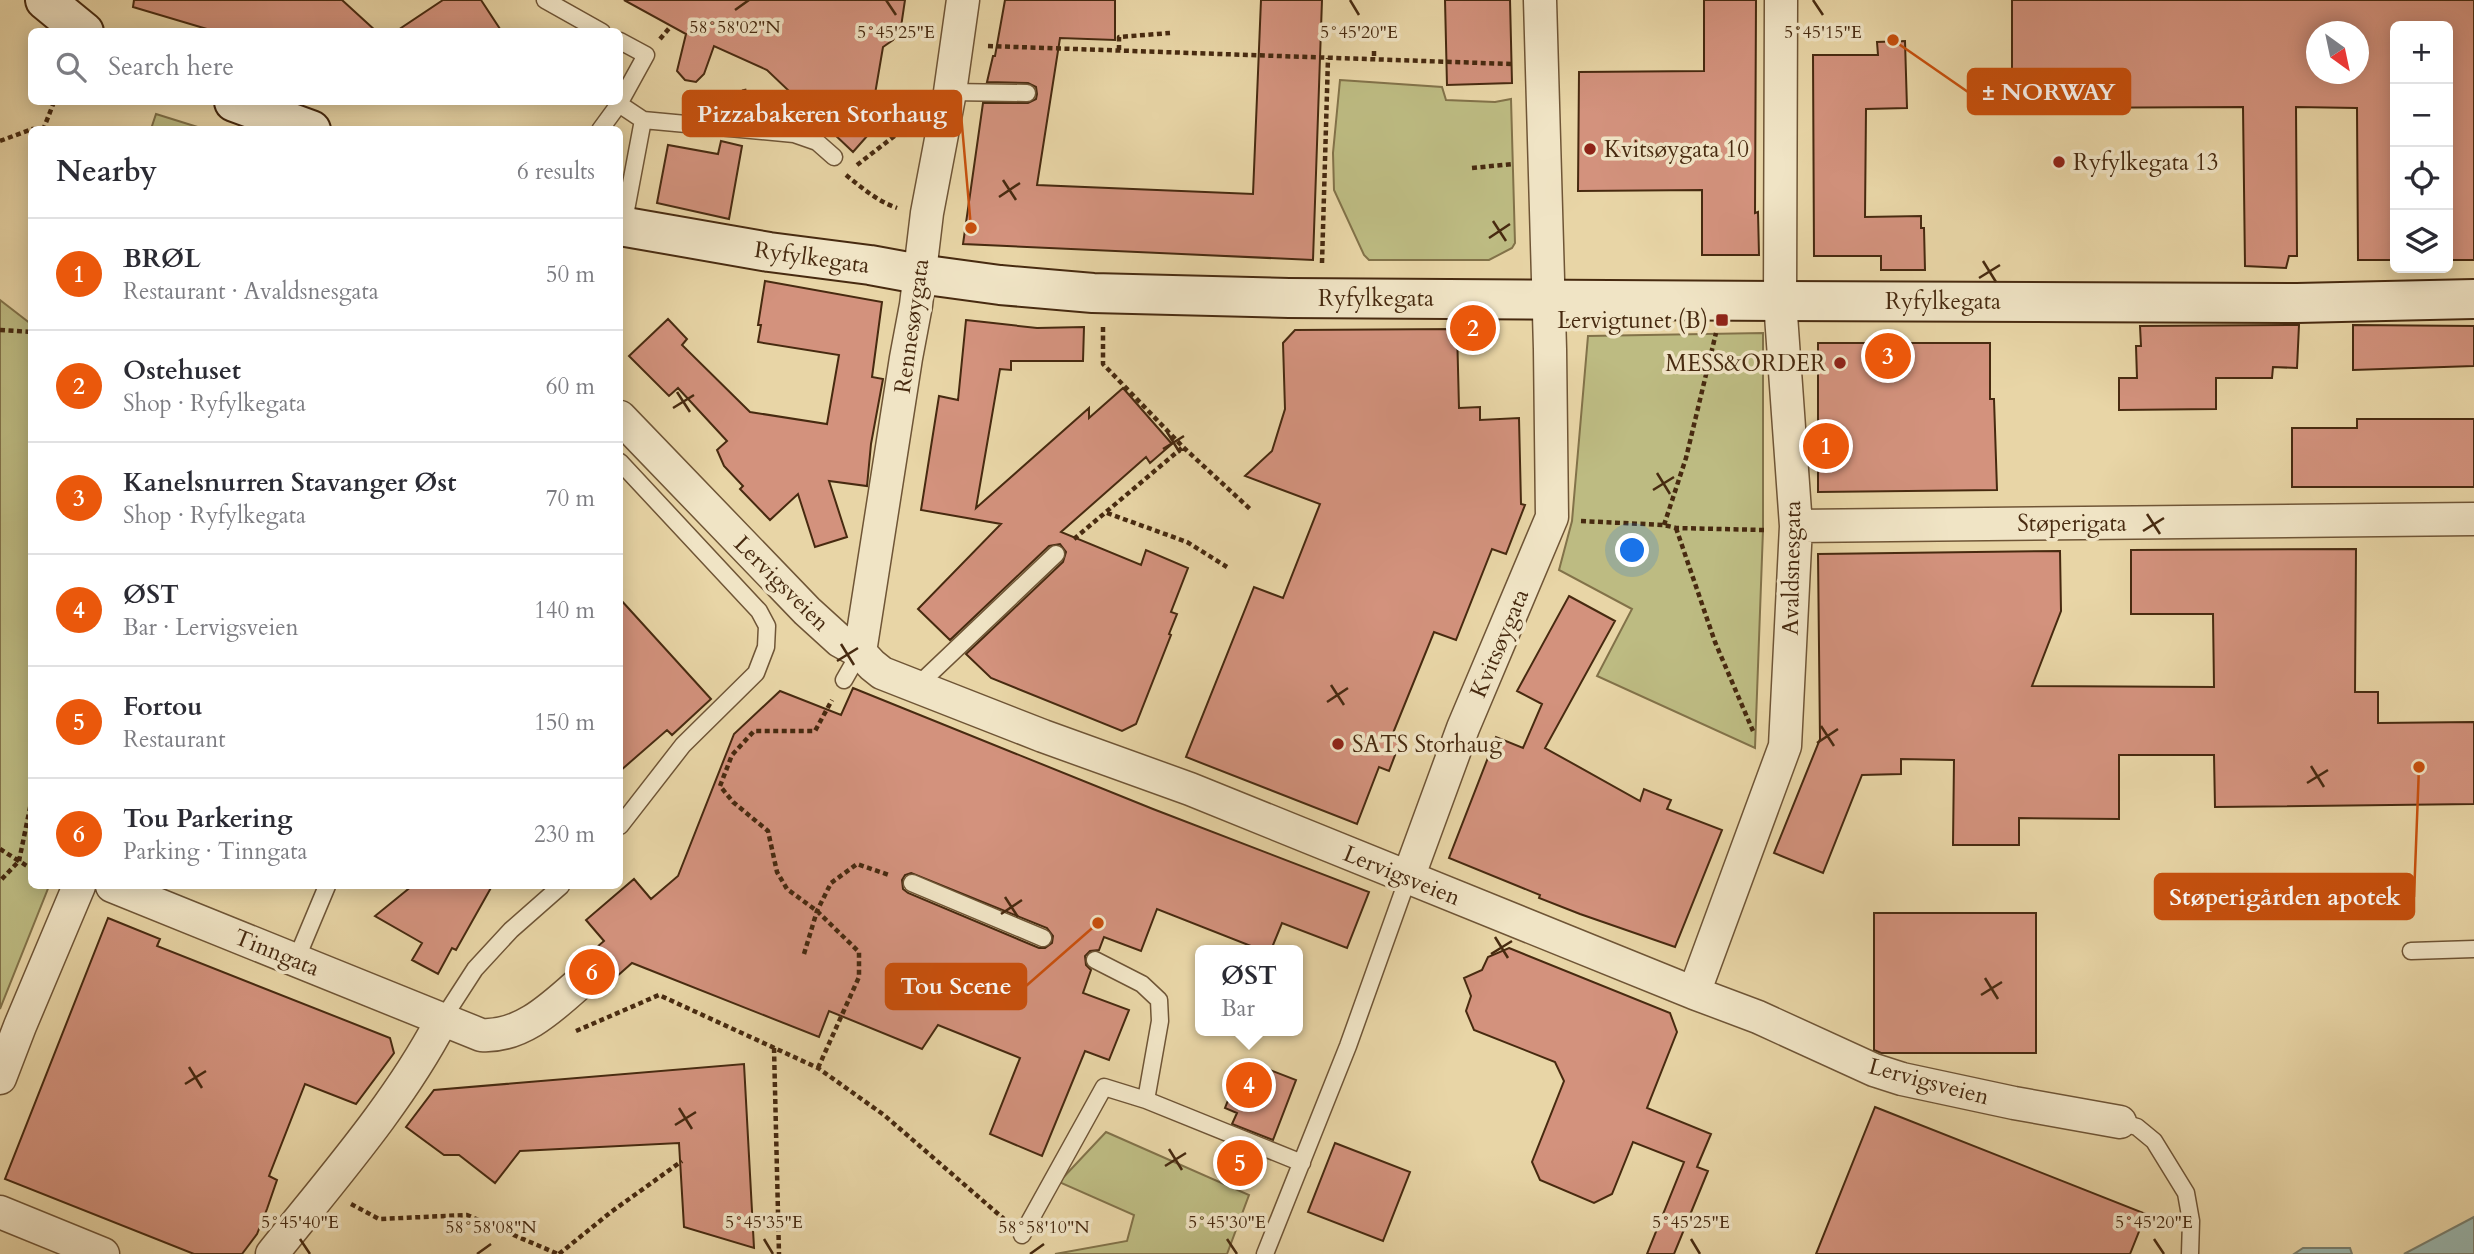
<!DOCTYPE html>
<html lang="en">
<head>
<meta charset="utf-8">
<style>
  body { margin:0; font-family:Cardo,serif; background:#f7f7f7; color:#2b2b33 }
  .controls { position:absolute; right:21px; top:21px; display:grid; overflow:hidden; border-radius:10px; box-shadow:0 4px 18px #0003 }
  .controls button { width:63px; height:63px; display:grid; place-items:center; padding:0; border:0; border-bottom:2px solid #e1e1e2; background:#fff; color:#2b2b33; font:35px sans-serif }
  .compass { position:absolute; left:2306px; top:21px; width:63px; height:63px; border-radius:50%; background:#fff; box-shadow:0 4px 18px #0003; rotate:147deg }
  .you { position:absolute; left:1633px; top:551px; width:24px; height:24px; margin:-18px; border:5px solid #fff; border-radius:50%; background:#1a73e8; box-shadow:0 0 0 10px #1a73e833 }
  .badge { display:grid; place-items:center; width:46px; height:46px; border-radius:50%; background:#ea580c; color:#fff; font-size:23px; font-weight:700 }
  .pin { position:absolute; translate:-50% -50%; border:4px solid #fff; box-shadow:0 2px 7px #0006 }
  .popup { position:absolute; left:1195px; top:945px; width:108px; height:91px; box-sizing:border-box; display:grid; place-content:center; border-radius:10px; background:#fff; filter:drop-shadow(0 2px 5px #0005); font-size:23px; white-space:nowrap; color:#7c7c81 }
  .popup b { font-size:26px; color:#2b2b33 }
  .popup::after { content:''; position:absolute; left:50%; top:100%; margin-left:-14px; border:14px solid transparent; border-top-color:#fff }
  .list { margin:0; padding:0; list-style:none }
  h2 { display:flex; justify-content:space-between; align-items:center; height:91px; margin:0; padding:0 28px; font-size:30px }
  h2 small { font-size:23px; font-weight:400; color:#7c7c81 }
  .list li { display:grid; grid-template-columns:46px 1fr auto; gap:21px; align-items:center; box-sizing:border-box; height:112px; padding:0 28px; border-top:2px solid #e1e1e2 }
  .list b { display:block; font-size:26px; white-space:nowrap }
  .list p { margin:0; font-size:23px; white-space:nowrap; color:#7c7c81 }
  .list em { font-size:23px; font-style:normal; color:#7c7c81 }
  .icon { flex:none; width:38px; height:38px; fill:none; stroke:currentColor; stroke-width:2; stroke-linecap:round; stroke-linejoin:round }
  .map { position:relative; flex:none; width:2474px; height:1254px; overflow:hidden }
  .search { position:absolute; background:#fff; box-shadow:0 4px 18px #0003; left:28px; top:28px; width:595px; height:77px; display:flex; align-items:center; gap:18px; box-sizing:border-box; padding:0 24px; border-radius:10px; color:#7c7c81; font-size:26px }
  .panel { position:absolute; background:#fff; box-shadow:0 4px 18px #0003; left:28px; top:126px; width:595px; height:763px; border-radius:10px }
  .map>svg:first-child { display:block }
  .green { fill:#bdbb82; stroke:#827249; stroke-width:2 }
  .water { fill:#99b7af; stroke:#787f6f; stroke-width:2 }
  .building { fill:#d3927d; stroke:#472a10; stroke-width:2; fill-rule:evenodd }
  .lines { fill:none; stroke-linecap:round; stroke-linejoin:round }
  .lane-casing { stroke:#6f5536; stroke-width:19 }
  .street-casing { stroke:#6f5536; stroke-width:35 }
  .secondary-casing { stroke:#472a10; stroke-width:42 }
  .path { stroke:#472a10; stroke-width:4.5; stroke-dasharray:5 3.5; stroke-linecap:butt }
  .lane { stroke:#f0e4c5; stroke-width:16 }
  .street { stroke:#f0e4c5; stroke-width:32 }
  .secondary { stroke:#f0e4c5; stroke-width:38 }
  .ticks { fill:none; stroke:#472a10; stroke-width:2.5 }
  .poi-dot { fill:#8f2418; stroke:#f0e4c5; stroke-width:2.5 }
  .labels { text-anchor:middle; stroke-width:7; stroke-linejoin:round; paint-order:stroke }
  .poi-label { font-size:23px; fill:#472a10; stroke:#f0e4c5; text-anchor:start }
  .street-label { font-size:23px; fill:#472a10; stroke:#f0e4c5 }
  .ticks-label { font-size:18px; text-anchor:middle; fill:#472a10; stroke:#f0e4c5; stroke-width:7; stroke-linejoin:round; paint-order:stroke }
  .leader { fill:none; stroke:#c8500d; stroke-width:2.5 }
  .callout-dot { fill:#c8500d; stroke:#f0e4c5; stroke-width:2.5 }
  .callout { fill:#c8500d; stroke:#c8500d; stroke-width:2.5 }
  .callout-label { font-size:24px; text-anchor:middle; font-weight:bold; fill:#fff }
</style>
</head>
<body>
<div class="map">
<svg width="2474" height="1254" viewBox="0 0 2474 1254">
  <rect width="100%" height="100%" fill="#e8d5a6"/>
  <filter id="stains"><feTurbulence type="fractalNoise" baseFrequency=".00286" numOctaves="4"/><feColorMatrix values="0 0 0 0 .2 0 0 0 0 .09 0 0 0 0 .02 0 0 0 .5 -.17"/></filter>
  <radialGradient id="worn" r=".72"><stop offset=".6" stop-color="#630" stop-opacity="0"/><stop offset="1" stop-color="#630" stop-opacity=".3"/></radialGradient>
  <path class="green" d="M1340 80 1442 87 1446 100 1495 102 1511 99 1515 243 1512 248 1489 260H1369L1364 255 1334 190 1333 153Z
    M156 114 204 129H151Z
    M0 300 31 324 32 886H49L0 1009Z
    M1763 333V530L1755 748 1597 676 1632 609 1559 570 1572 521 1588 336Z
    M1106 1132 1249 1195 1227 1254H1055L1127 1241 1134 1215 1059 1182Z"/>
  <path class="water" d="M2474 1217V1254H2404Z
    M2303 1248H2350L2352 1254H2294Z"/>
  <path class="building" d="M134 0H342L377 32H217L133 7Z
    M443 0H481L502 32H395Z
    M624 0H905L901 27 893 40 883 47 868 135 853 152 767 70 714 46 704 74 696 82 685 80 677 71 686 34Z
    M1005 0H1115V40L1060 38 1037 185 1253 194 1261 0H1322L1313 260 963 244 983 103H1028L1036 99 1037 94 1036 87 1028 83 987 82 993 56H995Z
    M1445 0H1510L1512 83 1447 85Z
    M1704 0H1756L1755 213 1758 212 1759 255H1702V190L1578 191 1579 72 1704 71Z
    M2012 0H2474V260H2448V26H2395V260H2358L2357 108 2296 107 2297 256H2289L2286 268 2245 266 2243 107 2012 108ZM2316 32H2358V74H2316Z
    M1905 41 1907 108 1866 109 1865 217 1921 216V228H1924L1925 270H1881V256H1814L1813 55H1878L1877 42Z
    M721 141 742 146 729 219 657 203 668 145 718 154Z
    M765 281 882 302 872 377 883 379 871 444 867 486 829 481 847 537 815 547 798 494 770 520 740 489 743 486 724 466 717 450 727 441 678 388 669 396 629 356 668 319 687 339 682 345 750 412 827 424 839 355 758 342 761 325H758Z
    M966 320 1037 328 1084 327 1083 361H1011V370L1000 369 976 508 1089 408V418L1123 388 1172 444 1150 463 1146 457 1061 532 1141 565 1146 550 1188 568 1171 612 1177 614 1169 634 1171 635 1136 724 1122 731 991 678 966 654 1063 562 1066 552 1060 544 1049 546 950 640 918 609 1001 524 921 510 939 396 958 400Z
    M2299 325 2297 368 2273 367 2272 378H2216V409L2119 410V378H2137L2136 346H2141L2140 326Z
    M2353 325 2474 326V366L2353 370Z
    M1457 329 1459 408 1480 407V420L1519 418 1521 504 1525 505 1506 554 1492 549 1456 640 1434 632 1391 738 1400 742 1389 771 1379 767 1357 824 1186 757 1254 587 1283 598 1320 504 1245 476 1272 451 1285 409 1283 343 1295 330Z
    M1818 343H1990V399H1994L1997 490 1818 492Z
    M2357 419H2474V487H2292V428H2357Z
    M2356 549 2355 692H2378V723L2474 722V804L2215 807 2214 755H2119V819L2019 818V845H1953L1954 760 1901 759V774L1862 775 1823 873 1774 853 1820 739 1818 554 2060 551 2061 611 2032 686 2214 687 2213 614H2131V550Z
    M1569 596 1615 621 1545 748 1640 801 1644 789 1671 800 1667 809 1722 830 1675 947 1580 914 1539 898 1540 895 1449 858 1496 737 1523 748 1542 704 1517 691Z
    M620 599 711 699 672 735 667 730 620 771Z
    M853 688 1153 809 1369 892 1347 948 1282 923 1271 950H1261L1157 909 1141 951 1104 937 1099 950 1090 951 1085 956 1086 965 1091 970 1083 993 1129 1010 1109 1060 1085 1051 1042 1156 990 1134 1020 1058 938 1025 922 1049 829 1011 819 1037 632 963 606 986 610 969 606 960 599 955 589 954 604 941 586 920 634 879 651 899 678 876 734 734 780 691 841 715ZM911 873 1047 928 1053 936 1052 943 1045 948H1039L908 893 903 889 902 880 905 875Z
    M412 886H492L456 950 452 948 438 974 412 960 422 943 375 916Z
    M1874 913H2036V1053H1881L1874 1050Z
    M108 918 160 939 157 946 390 1038 394 1053 356 1104 305 1084 269 1176 277 1180 267 1209 257 1234 242 1254H194L5 1179Z
    M1509 948 1670 1013 1677 1032 1647 1108 1711 1134 1697 1167 1708 1171 1674 1254H1647L1684 1162 1633 1142 1612 1194 1594 1203 1540 1180 1532 1162 1564 1081 1555 1062 1474 1030 1466 1011 1471 996 1464 978 1482 970 1488 957Z
    M1244 1060 1296 1080 1273 1140 1232 1124 1237 1113 1225 1108Z
    M744 1064 754 1248 684 1227 679 1143 520 1151 495 1183 459 1155H444L406 1127 434 1090Z
    M1875 1107 2146 1214 2130 1254H1816Z
    M1225 1143 1265 1159 1256 1182 1216 1166Z
    M1335 1143 1410 1172 1383 1241 1308 1212Z"/>
  <g class="lines">
    <g class="lane-casing">
      <path id="lane" d="M545 0 602 32
        M950 92 1027 93
        M619 104 643 120 794 134 817 142 834 157
        M600 130 619 104 646 55 620 41
        M623 226 643 120
        M620 462 759 611 767 626 766 647 756 673 683 745 620 826
        M844 680 860 652
        M916 687 1056 554
        M912 883 1043 938
        M2411 951 2474 949
        M296 960 327 886
        M1095 960 1142 984 1159 1000 1160 1021 1146 1100
        M442 1020 475 969 511 930 561 886
        M2120 1122 2137 1127 2154 1141 2186 1193 2191 1221 2190 1254
        M1022 1235 1104 1087 1146 1100 1302 1163
        M1265 1254 1348 1046 1408 878"/>
    </g>
    <g class="street-casing">
      <path id="street" d="M620 417 807 611 840 641 860 652 872 665 882 673 1043 736 1190 789 1694 993 1758 1017 1874 1070 1902 1079 2014 1103 2120 1122
        M1796 526 2474 519
        M860 652 906 358 916 305 927 213 950 92 963 0
        M1408 878 1463 728 1552 517 1550 349 1540 0
        M112 886 481 1035C526 1038 560 999 592 972
        M1694 993 1785 746 1796 526 1780 301 1781 0
        M0 1078 20 1026 79 886
        M0 1212 103 1254
        M272 1254C330 1181 399 1103 442 1020"/>
    </g>
    <g class="secondary-casing">
      <path id="secondary" d="M45 0 84 32
        M234 102 311 130
        M620 226 769 252 870 265 919 274 1000 285 1093 293 1289 298 1780 301 2297 303 2474 299"/>
    </g>
    <path class="path" d="M660 39 671 26
      M988 46 1511 64
      M1119 50V37L1170 33
      M1374 51V59
      M744 89 747 105
      M43 130 54 102
      M0 141 32 129H42
      M857 165 897 134
      M1472 168 1513 164
      M846 175C862 188 877 201 897 208
      M1322 263 1328 58
      M1103 327V364L1183 447 1250 509
      M0 330 32 332
      M1107 513 1187 542 1227 567
      M1581 521 1664 525 1676 528 1764 530
      M1664 525 1686 458 1716 333
      M1676 528 1715 642 1753 731
      M1074 539 1183 447
      M32 798 19 861 32 869
      M0 849 19 861 0 881
      M804 954 817 911 831 883 857 864 889 875
      M576 1031 659 995 818 1068 884 1115 1004 1219
      M774 1048 779 1254
      M818 1068 859 977V952L817 911 787 889 777 872 768 831 733 802 720 786 732 755 754 731H815L832 700
      M351 1204 379 1219 467 1215 558 1254
      M559 1254 611 1212 682 1161"/>
    <use href="#lane" class="lane"/>
    <use href="#street" class="street"/>
    <use href="#secondary" class="secondary"/>
  </g>
  <path class="ticks" d="M886 0 896 15M1350 0 1359 15M1813 0 1823 15M735 10 749 0M1003 180 1016 200M999 197 1020 183M1493 221 1506 241M1489 238 1510 224M1983 261 1996 282M1979 278 2000 265M677 392 690 412M673 408 694 395M1167 432 1180 453M1163 449 1184 436M1657 473 1670 494M1653 490 1674 477M2147 514 2160 534M2143 531 2164 518M841 644 854 665M837 661 858 648M1331 685 1344 705M1327 702 1348 688M1821 726 1834 746M1817 743 1838 729M2311 766 2324 787M2307 783 2328 770M1005 897 1018 917M1001 914 1022 900M1495 937 1508 958M1491 954 1512 941M1985 978 1998 999M1981 995 2002 982M189 1067 202 1088M185 1084 206 1071M679 1108 692 1129M675 1125 696 1112M1169 1149 1182 1170M1165 1166 1186 1153M300 1239 310 1254M764 1239 773 1254M1227 1239 1237 1254M1691 1239 1700 1254M2154 1239 2164 1254M477 1254 491 1244M1030 1254 1044 1244"/>
  <g class="poi-dot">
    <circle cx="1590" cy="149" r="7"/>
    <circle cx="2059" cy="162" r="7"/>
    <rect x="1715" y="313" width="14" height="14" rx="3.5"/>
    <circle cx="1840" cy="363" r="7"/>
    <circle cx="1338" cy="744" r="7"/>
  </g>
  <g class="labels">
    <g class="poi-label">
      <text x="1604" y="157">Kvitsøygata 10</text>
      <text x="2073" y="170">Ryfylkegata 13</text>
      <text x="1708" y="328" text-anchor="end">Lervigtunet (B)</text>
      <text x="1826" y="371" text-anchor="end">MESS&amp;ORDER</text>
      <text x="1352" y="752">SATS Storhaug</text>
    </g>
    <g class="street-label">
      <text transform="translate(812 257) rotate(8)" y="8">Ryfylkegata</text>
      <text x="1376" y="306">Ryfylkegata</text>
      <text x="1943" y="309">Ryfylkegata</text>
      <text transform="translate(911 326) rotate(-82)" y="8">Rennesøygata</text>
      <text x="2072" y="531">Støperigata</text>
      <text transform="translate(1791 568) rotate(-89)" y="8">Avaldsnesgata</text>
      <text transform="translate(782 583) rotate(45)" y="8">Lervigsveien</text>
      <text transform="translate(1499 643) rotate(-67)" y="8">Kvitsøygata</text>
      <text transform="translate(1402 875) rotate(22)" y="8">Lervigsveien</text>
      <text transform="translate(277 952) rotate(22)" y="8">Tinngata</text>
      <text transform="translate(1929 1081) rotate(15)" y="8">Lervigsveien</text>
    </g>
  </g>
  <g class="ticks-label">
    <text x="735" y="33">58°58'02"N</text>
    <text x="896" y="38">5°45'25"E</text>
    <text x="1359" y="38">5°45'20"E</text>
    <text x="1823" y="38">5°45'15"E</text>
    <text x="300" y="1228">5°45'40"E</text>
    <text x="764" y="1228">5°45'35"E</text>
    <text x="1227" y="1228">5°45'30"E</text>
    <text x="1691" y="1228">5°45'25"E</text>
    <text x="2154" y="1228">5°45'20"E</text>
    <text x="491" y="1233">58°58'08"N</text>
    <text x="1044" y="1233">58°58'10"N</text>
  </g>
  <path class="leader" d="M1893 40L1968 92M971 228L961 114M2419 767L2414 897M1098 923L1026 986"/>
  <g class="callout-dot">
    <circle cx="1893" cy="40" r="7"/>
    <circle cx="971" cy="228" r="7"/>
    <circle cx="2419" cy="767" r="7"/>
    <circle cx="1098" cy="923" r="7"/>
  </g>
  <g class="callout">
    <rect x="1968" y="69" width="162" height="45" rx="7"/>
    <rect x="683" y="91" width="278" height="45" rx="7"/>
    <rect x="2155" y="874" width="259" height="45" rx="7"/>
    <rect x="886" y="964" width="140" height="45" rx="7"/>
  </g>
  <g class="callout-label">
    <text x="2049" y="100">± NORWAY</text>
    <text x="822" y="122">Pizzabakeren Storhaug</text>
    <text x="2285" y="905">Støperigården apotek</text>
    <text x="956" y="994">Tou Scene</text>
  </g>
  <rect width="100%" height="100%" filter="url(#stains)"/>
  <rect width="100%" height="100%" fill="url(#worn)"/>
</svg>
<div class="controls">
<button>+</button>
<button>−</button>
<button><svg class="icon" aria-label="locate" viewBox="0 0 24 24"><circle cx="12" cy="12" r="6"/><path d="M12 2v4M12 18v4M2 12h4M18 12h4"/></svg></button>
<button><svg class="icon" aria-label="layers" viewBox="0 0 24 24"><path d="M12 4l9 5-9 5-9-5zM3 14l9 5 9-5"/></svg></button>
</div>
<svg class="compass" viewBox="-18 -18 36 36"><path d="M0-13l5 13h-10z" fill="#e53935"/><path d="M0 13l5-13h-10z" fill="#7c7c81"/></svg>
<div class="you"></div>
<div class="pin badge" style="left:1826px;top:446px">1</div>
<div class="pin badge" style="left:1473px;top:328px">2</div>
<div class="pin badge" style="left:1888px;top:356px">3</div>
<div class="pin badge" style="left:1249px;top:1085px">4</div>
<div class="popup"><b>ØST</b>Bar</div>
<div class="pin badge" style="left:1240px;top:1163px">5</div>
<div class="pin badge" style="left:592px;top:972px">6</div>
<div class="search"><svg class="icon" aria-label="search" viewBox="0 0 24 24"><circle cx="10" cy="10" r="6"/><path d="M15 15l6 6"/></svg>Search here</div>
<section class="panel">
<h2>Nearby<small>6 results</small></h2>
<ul class="list">
<li><span class="badge">1</span><div><b>BRØL</b><p>Restaurant · Avaldsnesgata</p></div><em>50 m</em></li>
<li><span class="badge">2</span><div><b>Ostehuset</b><p>Shop · Ryfylkegata</p></div><em>60 m</em></li>
<li><span class="badge">3</span><div><b>Kanelsnurren Stavanger Øst</b><p>Shop · Ryfylkegata</p></div><em>70 m</em></li>
<li><span class="badge">4</span><div><b>ØST</b><p>Bar · Lervigsveien</p></div><em>140 m</em></li>
<li><span class="badge">5</span><div><b>Fortou</b><p>Restaurant</p></div><em>150 m</em></li>
<li><span class="badge">6</span><div><b>Tou Parkering</b><p>Parking · Tinngata</p></div><em>230 m</em></li>
</ul>
</section>
</div>
</body>
</html>
